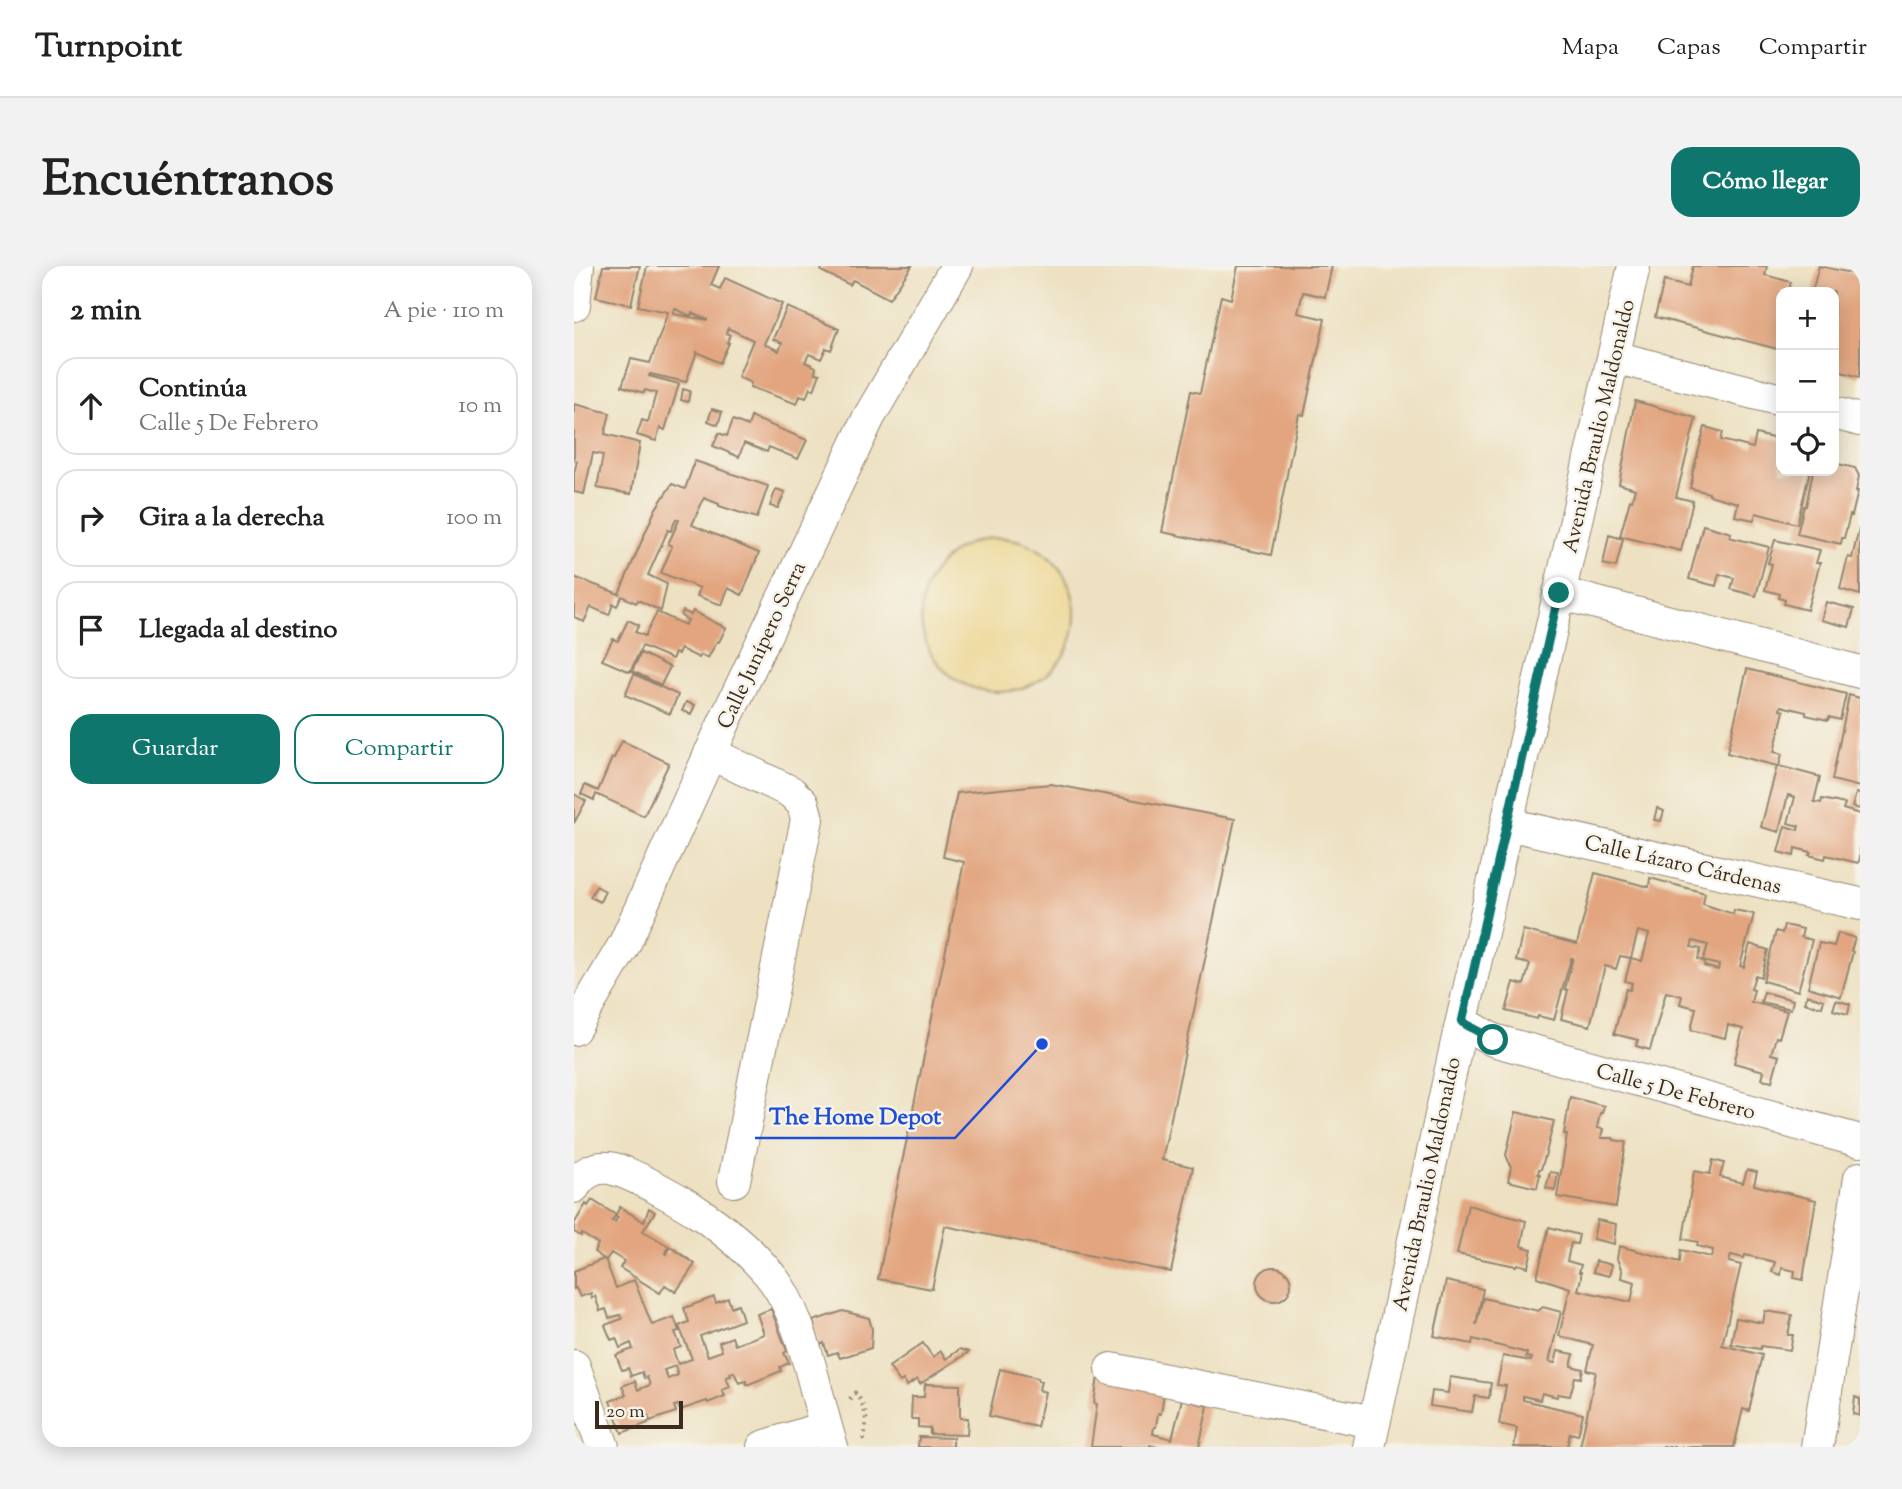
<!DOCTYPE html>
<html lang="es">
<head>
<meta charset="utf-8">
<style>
  body { margin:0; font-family:"Sorts Mill Goudy",serif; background:#f2f2f2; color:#222 }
  .controls { position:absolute; right:21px; top:21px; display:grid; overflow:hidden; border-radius:14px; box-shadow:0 4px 18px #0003 }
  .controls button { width:63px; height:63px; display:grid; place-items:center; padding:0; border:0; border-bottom:2px solid #e0e0e0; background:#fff; color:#222; font:35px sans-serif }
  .scale { position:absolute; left:21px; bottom:18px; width:88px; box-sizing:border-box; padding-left:7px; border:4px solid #3b2a1e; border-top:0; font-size:19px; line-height:24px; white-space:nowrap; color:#3b2a1e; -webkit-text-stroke:5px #f7f3e8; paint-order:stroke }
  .stop { position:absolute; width:21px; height:21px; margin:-16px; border:5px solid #0f766e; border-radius:50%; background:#fff }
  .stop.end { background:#0f766e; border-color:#fff; box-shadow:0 2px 7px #0008 }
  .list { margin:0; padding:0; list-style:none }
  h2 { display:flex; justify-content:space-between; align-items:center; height:91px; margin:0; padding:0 28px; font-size:30px }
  h2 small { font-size:23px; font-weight:400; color:#767676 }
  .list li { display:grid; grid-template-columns:46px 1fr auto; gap:21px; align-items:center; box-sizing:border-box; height:98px; margin:0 14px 14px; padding:0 14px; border:2px solid #e0e0e0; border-radius:21px }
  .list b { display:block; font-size:26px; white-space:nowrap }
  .list p { margin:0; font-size:23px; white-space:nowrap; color:#767676 }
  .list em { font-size:23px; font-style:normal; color:#767676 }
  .actions { display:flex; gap:14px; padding:21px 28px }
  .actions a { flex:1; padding:16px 0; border:2px solid #0f766e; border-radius:21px; text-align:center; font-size:24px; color:#0f766e }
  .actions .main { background:#0f766e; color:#fff }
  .icon { flex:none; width:38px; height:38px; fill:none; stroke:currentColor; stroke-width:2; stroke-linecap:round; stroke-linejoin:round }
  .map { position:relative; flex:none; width:1286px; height:1181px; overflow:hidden; border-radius:21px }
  header { display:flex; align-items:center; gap:42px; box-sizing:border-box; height:98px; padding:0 35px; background:#fff; border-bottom:2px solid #e0e0e0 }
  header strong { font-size:33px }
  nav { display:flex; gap:38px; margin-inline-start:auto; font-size:24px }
  .intro { display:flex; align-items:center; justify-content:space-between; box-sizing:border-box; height:168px; padding:0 42px }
  h1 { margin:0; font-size:49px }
  .button { padding:18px 32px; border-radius:21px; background:#0f766e; color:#fff; font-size:24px; font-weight:700 }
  main { display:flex; gap:42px; padding:0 42px }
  aside { flex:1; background:#fff; border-radius:21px; box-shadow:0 4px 18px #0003 }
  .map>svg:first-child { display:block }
  .sand { fill:#eeda9e; stroke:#94825e; stroke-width:2 }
  .building { fill:#e2a57f; fill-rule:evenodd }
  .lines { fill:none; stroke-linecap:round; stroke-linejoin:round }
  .minor-casing { stroke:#948670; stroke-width:34 }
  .path { stroke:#948670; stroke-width:4.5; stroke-dasharray:2 5; stroke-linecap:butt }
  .minor { stroke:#fff; stroke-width:32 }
  .route { stroke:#0f766e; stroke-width:9 }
  .labels { text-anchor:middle; stroke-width:5; stroke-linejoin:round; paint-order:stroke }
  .street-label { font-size:21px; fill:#3b2a1e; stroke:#f7f3e8 }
  .leader { fill:none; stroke:#1d4ed8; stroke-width:2.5 }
  .callout-dot { fill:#1d4ed8; stroke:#f7f3e8; stroke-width:2.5 }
  .callout-label { font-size:23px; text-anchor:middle; font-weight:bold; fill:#1d4ed8; stroke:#f7f3e8; stroke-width:5; stroke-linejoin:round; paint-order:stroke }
</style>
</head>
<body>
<header>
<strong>Turnpoint</strong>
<nav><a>Mapa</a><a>Capas</a><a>Compartir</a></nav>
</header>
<div class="intro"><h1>Encuéntranos</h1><a class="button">Cómo llegar</a></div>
<main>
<aside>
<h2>2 min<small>A pie · 110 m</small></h2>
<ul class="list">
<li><svg class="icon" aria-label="ahead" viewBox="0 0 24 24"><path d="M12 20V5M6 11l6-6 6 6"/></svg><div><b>Continúa</b><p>Calle 5 De Febrero</p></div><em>10 m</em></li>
<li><svg class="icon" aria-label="right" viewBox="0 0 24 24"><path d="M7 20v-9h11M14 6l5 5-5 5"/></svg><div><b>Gira a la derecha</b></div><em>100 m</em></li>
<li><svg class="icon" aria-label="arrive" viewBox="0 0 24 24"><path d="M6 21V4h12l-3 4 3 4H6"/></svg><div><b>Llegada al destino</b></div></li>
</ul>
<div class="actions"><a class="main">Guardar</a><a>Compartir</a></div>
</aside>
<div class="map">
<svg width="1286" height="1181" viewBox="0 0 1286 1181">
  <rect width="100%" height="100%" fill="#f7f3e8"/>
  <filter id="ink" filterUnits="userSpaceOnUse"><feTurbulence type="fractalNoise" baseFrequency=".0143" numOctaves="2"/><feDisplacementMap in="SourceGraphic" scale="14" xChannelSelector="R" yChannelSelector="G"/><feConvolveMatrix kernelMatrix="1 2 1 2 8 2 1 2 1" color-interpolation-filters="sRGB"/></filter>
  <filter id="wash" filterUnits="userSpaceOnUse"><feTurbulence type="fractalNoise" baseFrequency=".00686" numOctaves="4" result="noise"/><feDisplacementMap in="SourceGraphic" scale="28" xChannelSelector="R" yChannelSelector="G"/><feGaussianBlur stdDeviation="1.57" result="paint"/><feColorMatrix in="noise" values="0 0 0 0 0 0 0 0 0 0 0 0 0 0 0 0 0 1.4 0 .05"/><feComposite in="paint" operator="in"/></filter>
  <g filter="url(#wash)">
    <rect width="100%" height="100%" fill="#ede1c2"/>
    <path class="sand" d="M347 349a77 77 0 1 1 154 0a77 77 0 1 1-154 0Z"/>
    <g id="blocks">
      <path class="building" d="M29 0H66L57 39 22 31Z
        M73 0H145L137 19 146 23 151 12 208 38 190 78 205 85 208 77 199 73 213 41 265 63 257 84 252 82 247 93 235 88 231 96 242 101 241 107 246 108 240 124 236 122 232 132 226 130 223 138 176 121 177 117 164 111 179 74 154 62 152 67 156 69 153 77H155L146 97 123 86 112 116 76 108 75 110 105 118 91 164 86 162 82 175 63 169 68 154 74 156 82 127 71 124 70 127 48 120 57 93 76 97 94 46 64 40ZM101 43 117 50 118 47 134 54 99 48Z
        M249 0H338L315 33 279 14 276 19 247 5Z
        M664 0H758L751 31 729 26 724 47 751 53 730 149 725 148 697 289 588 266 617 125 626 127 647 30 657 33Z
        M1119 0H1193L1191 9 1217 16 1214 26H1207V84L1081 51 1090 15 1114 21Z
        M1245 0 1286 9V111L1260 104V26H1238Z
        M109 123 116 125 114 136 107 134Z
        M1061 135 1122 152 1102 231 1119 235 1107 285 1046 270 1056 234H1058L1061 223 1045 218Z
        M0 138 36 147 31 168 66 177 57 228 23 222 29 189 19 187 10 228 0 226V207L3 195 0 194Z
        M138 143 148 146 144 159 134 155Z
        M177 151 233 174 224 193 195 181 193 186 170 177 165 191 139 180 145 167 153 170 159 154 174 160Z
        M1131 161 1149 166 1147 174 1179 182 1182 168 1207 174V205H1236L1223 258 1182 247 1180 254 1161 250 1164 237 1135 229V227L1116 222 1119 210 1118 209Z
        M121 195 194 220 183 252 145 240V238L130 232 118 259 185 287 168 329 154 322 148 339 123 330 126 322 87 307 98 280 94 278 105 254 102 253 97 265 94 264 74 309 93 318 87 345 64 334 62 337 48 330 43 340 39 338 35 349 17 341 10 356 0 351V311L45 328 81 244 98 218 111 223Z
        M1260 197 1281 202 1285 210 1282 225H1284L1278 250 1276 249 1270 272H1268L1267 278 1223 268 1230 240H1232L1239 205H1260Z
        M202 223 211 226 204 242 196 240Z
        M1129 259 1157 267 1155 271 1195 281 1182 330 1157 323 1160 312 1145 308 1142 320 1115 313Z
        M1285 263H1286V329L1266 323 1274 291 1278 292Z
        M1035 269 1049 273 1042 301 1029 298Z
        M1201 274 1246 284 1242 297H1246L1233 344 1210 338 1211 334 1205 332 1206 328 1191 324 1198 298 1194 297Z
        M1252 336 1280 343 1275 361 1247 354Z
        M109 345 117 349 119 345 152 362 145 376 143 375 134 392 127 389 125 392 107 383 104 388 101 387 98 393 68 380 56 406 28 394 39 373 44 375 54 354 65 359 61 366 71 370 83 346 111 359 114 354 107 350Z
        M67 387 96 401 87 419 58 405Z
        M1173 403 1272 428 1266 454 1255 451 1254 454 1232 449V446L1207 440 1206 444 1210 445 1200 486 1208 488 1205 500 1246 511 1240 536 1247 537 1248 533 1271 538 1269 543 1286 548V592L1284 597 1252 589 1251 593 1235 589 1237 586 1221 582 1220 590 1204 586 1211 560 1224 564 1225 560 1214 557 1221 531 1214 529 1205 566 1187 561 1203 500 1153 487Z
        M60 408 104 429 96 448 51 429Z
        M1275 429 1286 432V521L1258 514Z
        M112 436 121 439 117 448 108 445Z
        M48 475 95 497 70 550 22 528 20 534 7 528 11 519 24 525 38 492H40Z
        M477 518 661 553 588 894 619 901 597 1006 371 960 358 1023 304 1013 390 596 369 591 383 527Z
        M1282 527 1286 528V543L1278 541Z
        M0 528 12 535 0 557Z
        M1083 542 1090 545 1087 555 1080 554Z
        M1021 607 1075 621 1076 612 1131 627 1129 638 1159 648 1160 644 1180 648 1166 700 1170 701 1176 678 1194 684 1187 711 1181 709 1177 723 1180 724 1177 736 1213 745 1205 772 1202 771 1197 788 1205 790 1198 815 1188 813 1190 805 1160 797 1169 763 1154 759 1151 772 1117 764 1122 742 1106 738 1108 730 1092 726 1076 784 1062 780 1064 774 1040 768 1052 723 1056 724 1058 717 1051 715 1057 692 1068 695 1075 668 1064 665 1057 692 1046 690 1042 703 1031 700 1016 760 987 753 994 724 991 723 999 692H997L980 754 964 750 963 753 932 745 940 716 950 719 956 698 942 695 949 664 1003 678ZM1119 675 1134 679 1129 695 1145 699 1144 704 1130 700 1131 696 1124 693 1127 683 1117 681Z
        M22 620 31 625 26 636 16 631Z
        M1210 659 1229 663 1227 671 1238 674 1224 725 1189 715 1202 665 1208 667Z
        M1264 667 1281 672 1277 685 1279 686 1267 731 1234 721 1245 677 1260 680Z
        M1190 726 1219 734 1217 743 1187 736Z
        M1233 729 1250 734 1248 741 1231 737Z
        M1262 734 1276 738 1274 748 1259 744Z
        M996 831 1030 840 1028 847H1026L1023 862 1029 863 1027 872H1039L1040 874 1052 876 1042 941 983 931 993 869 990 868Z
        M942 846 980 855 972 887 967 903H965L964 908H966L963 922 934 915 937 901 932 889Z
        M1139 894 1150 897 1146 911 1169 917 1173 904 1183 906 1180 919 1242 934 1229 1014 1220 1012 1221 1005 1208 1002 1207 1009 1198 1006 1201 996 1171 989 1170 992 1157 989 1155 996 1167 999 1148 1079 1188 1089 1175 1145 1169 1143 1160 1181H1006L1022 1106 1013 1104 1019 1079 985 1070 996 1022 963 1011 975 961 1005 969 1003 978 997 977 993 995 1007 999 1005 1006H1007V1012L1004 1024 1057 1036 1061 1016 1047 1012 1048 1005 1043 993 1045 980 1106 996 1107 984 1137 991 1139 984 1123 980 1124 976 1109 973 1120 905 1136 908Z
        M976 906 984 907 981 924 972 922Z
        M18 934 42 949 38 955 41 956 44 951 41 950 46 941 70 956 75 942 81 946 69 965 95 980 91 987 92 988 97 981 121 998 102 1026 91 1019 86 1027 46 1002 50 995 37 987 32 994 31 993 42 1022 60 1014 78 1059 100 1051 105 1065 101 1066 107 1081 99 1084 104 1098 118 1093 105 1060 115 1056 110 1042 140 1031 142 1037 154 1032 157 1041 164 1038 169 1054 126 1070 134 1090 148 1085 145 1076 158 1071 161 1079 190 1068 183 1048 197 1043 213 1085 210 1087 215 1097 206 1101 207 1105 173 1119 172 1115 165 1117 160 1106 156 1107 157 1110 152 1111 156 1121 148 1124 151 1130 134 1137 133 1135 106 1144 104 1139 100 1140 102 1146 76 1155 74 1150 72 1151 74 1157 48 1167 36 1135 52 1129 48 1120 61 1115 64 1124 76 1119 73 1111 70 1112 68 1106 57 1110 54 1102 48 1104 42 1089 59 1083 57 1077 46 1082 42 1072 37 1074 31 1059 48 1053 46 1049 35 1052 32 1043 26 1045 21 1030 18 1032 17 1027 6 1031 2 1022 0 1023V1005L30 993 20 986 24 978 8 968 7 970 0 966V958L12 938 14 940ZM101 1100 104 1109 94 1113 90 1104Z
        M894 939 952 955 947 980 958 983 954 1001 943 998 942 1000 883 988Z
        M1023 954 1042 958 1040 978 1019 973Z
        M1022 995 1038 999 1035 1010 1019 1006Z
        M683 1018a17 17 0 1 1 34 0a17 17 0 1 1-34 0Z
        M872 1015 909 1023 902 1059 909 1032 964 1045 969 1041 987 1046 975 1096 981 1097 984 1085 1000 1088 997 1100 1009 1103 1007 1112 1001 1111 996 1130 984 1128 983 1131 968 1127 966 1134 949 1130V1134L1009 1148 1004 1169 996 1167 993 1181H940L943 1162 925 1158 932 1120 923 1119 929 1090 957 1095 958 1092 952 1091 953 1087 899 1073 898 1078 860 1070Z
        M269 1045 295 1052 298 1063 297 1082 266 1092 263 1086 254 1089 250 1077 246 1079 239 1055Z
        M1191 1045 1218 1049 1214 1069H1219L1216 1084 1187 1080 1186 1083 1157 1078 1162 1052 1189 1057Z
        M349 1077 359 1091 367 1085 372 1093 386 1083 395 1086 346 1118 343 1113 333 1120 329 1114 326 1116 315 1101Z
        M426 1103 464 1112V1115H467L465 1124 471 1126 463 1161 415 1150Z
        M524 1110 591 1120 587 1148 584 1147 582 1161H580L579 1168 598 1173 608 1133 634 1140 625 1181H583L576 1179V1181H517L523 1138 520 1137Z
        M876 1111 917 1117 915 1132 901 1130 898 1146 856 1140 858 1125 874 1127Z
        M351 1118 386 1119V1152H394L393 1169 356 1168V1162L344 1161V1153H337L338 1131H350Z
        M1281 1131 1286 1133V1150L1279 1148Z
        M345 1171 379 1172V1181H344Z"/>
    </g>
  </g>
  <g filter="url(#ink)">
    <use href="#blocks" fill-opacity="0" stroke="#948670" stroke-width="2"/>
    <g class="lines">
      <g class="minor-casing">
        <path id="minor" d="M0 39 4 0
          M1040 91 1207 134
          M1260 147 1286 154
          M985 327 1286 406
          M136 487 217 526 229 538 233 553 160 915
          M933 558 1286 638
          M888 756 919 774 1286 875
          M0 763 50 679 155 446 295 151 383 0
          M0 921C7 908 21 900 35 902 45 903 56 909 65 913 107 933 156 964 187 999 196 1008 206 1022 212 1034 235 1081 242 1131 258 1181
          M0 1100 29 1181
          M537 1103 799 1156
          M189 1181 252 1161
          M795 1181 881 785 1060 0
          M1243 1181 1286 912"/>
      </g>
      <path class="path" d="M276 1133 281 1127C295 1144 293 1156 289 1177"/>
      <use href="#minor" class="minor"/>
    </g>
  </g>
  <g class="lines" filter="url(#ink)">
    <path class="route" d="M919 774 888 756 985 327"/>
  </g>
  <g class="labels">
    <g class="street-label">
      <text transform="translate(1024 160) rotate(-77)" y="7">Avenida Braulio Maldonaldo</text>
      <text transform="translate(187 379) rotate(-65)" y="7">Calle Junípero Serra</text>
      <text transform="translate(1109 598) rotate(13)" y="7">Calle Lázaro Cárdenas</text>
      <text transform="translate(1102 825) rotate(15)" y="7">Calle 5 De Febrero</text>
      <text transform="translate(852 918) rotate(-78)" y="7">Avenida Braulio Maldonaldo</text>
    </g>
  </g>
  <path class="leader" d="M468 778L381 872H181"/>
  <circle class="callout-dot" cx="468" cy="778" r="7"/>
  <g class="callout-label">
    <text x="281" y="858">The Home Depot</text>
  </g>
</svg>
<div class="controls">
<button>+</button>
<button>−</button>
<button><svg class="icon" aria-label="locate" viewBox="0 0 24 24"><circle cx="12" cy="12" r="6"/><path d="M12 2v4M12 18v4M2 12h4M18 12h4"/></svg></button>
</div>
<div class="scale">20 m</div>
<div class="stop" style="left:919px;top:774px"></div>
<div class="stop end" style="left:985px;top:327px"></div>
</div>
</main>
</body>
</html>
